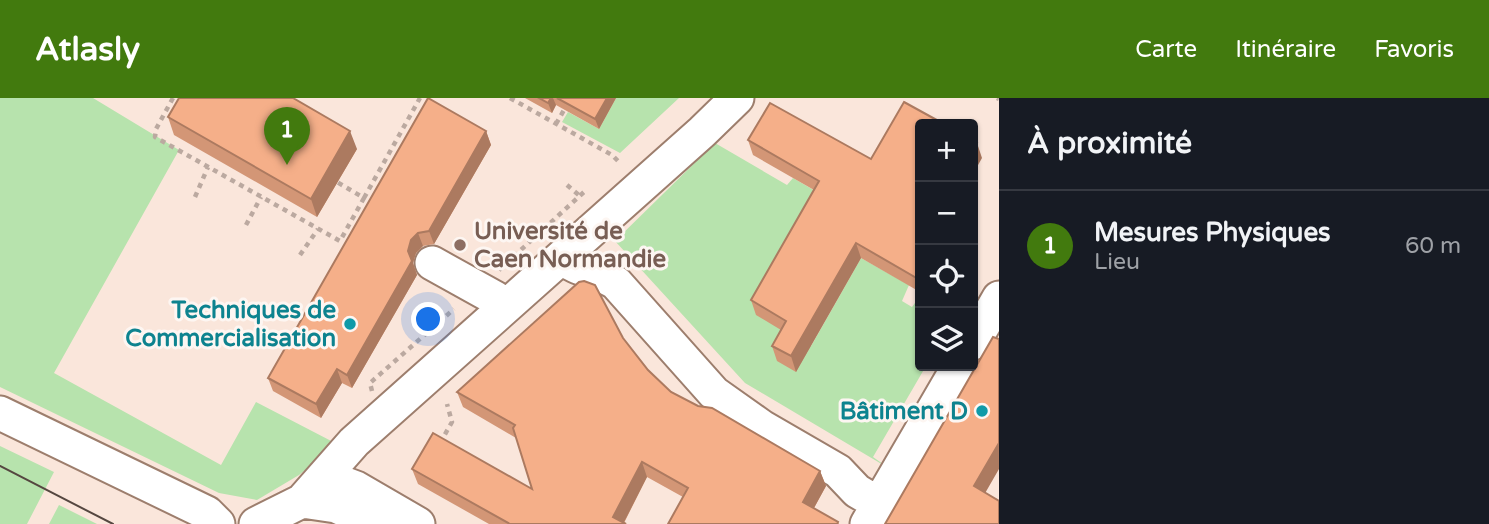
<!DOCTYPE html>
<html lang="fr">
<head>
<meta charset="utf-8">
<style>
  body { margin:0; font-family:"Varela Round",sans-serif; background:#20242c; color:#f1f3f6 }
  .controls { position:absolute; right:21px; top:21px; display:grid; overflow:hidden; border-radius:7px; box-shadow:0 2px 5px #0004 }
  .controls button { width:63px; height:63px; display:grid; place-items:center; padding:0; border:0; border-bottom:2px solid #363941; background:#171b24; color:#f1f3f6; font:35px sans-serif }
  .you { position:absolute; left:429px; top:222px; width:24px; height:24px; margin:-18px; border:5px solid #fff; border-radius:50%; background:#1a73e8; box-shadow:0 0 0 10px #1a73e833 }
  .badge { display:grid; place-items:center; width:46px; height:46px; border-radius:50%; background:#427a0e; color:#fff; font-size:23px; font-weight:700 }
  .pin { position:absolute; translate:-50% -58px; filter:drop-shadow(0 2px 4px #0008) }
  .pin::after { content:''; position:absolute; top:37px; width:24px; height:21px; background:inherit; clip-path:polygon(0 0,100% 0,50% 100%) }
  .list { margin:0; padding:0; list-style:none }
  h2 { display:flex; justify-content:space-between; align-items:center; height:91px; margin:0; padding:0 28px; font-size:30px }
  h2 small { font-size:23px; font-weight:400; color:#9ea1a6 }
  .list li { display:grid; grid-template-columns:46px 1fr auto; gap:21px; align-items:center; box-sizing:border-box; height:112px; padding:0 28px; border-top:2px solid #363941 }
  .list b { display:block; font-size:26px; white-space:nowrap }
  .list p { margin:0; font-size:23px; white-space:nowrap; color:#9ea1a6 }
  .list em { font-size:23px; font-style:normal; color:#9ea1a6 }
  .icon { flex:none; width:38px; height:38px; fill:none; stroke:currentColor; stroke-width:2; stroke-linecap:round; stroke-linejoin:round }
  .map { position:relative; flex:none; width:999px; height:426px; overflow:hidden }
  header { display:flex; align-items:center; gap:42px; box-sizing:border-box; height:98px; padding:0 35px; background:#427a0e; color:#fff }
  header strong { font-size:33px }
  nav { display:flex; gap:38px; margin-inline-start:auto; font-size:24px }
  main { display:flex }
  aside { flex:1; background:#171b24 }
  .map>svg:first-child { display:block }
  .green { fill:#b7e3ad }
  .lines { fill:none; stroke-linecap:round; stroke-linejoin:round }
  .minor-casing { stroke:#9d7e6d; stroke-width:37 }
  .path { stroke:#bba9a0; stroke-width:4.5; stroke-dasharray:5 5; stroke-linecap:butt }
  .minor { stroke:#fff; stroke-width:33 }
  .tram { stroke:#554740; stroke-width:2 }
  .wall { fill:#d39676 }
  .shaded-wall { fill:#ac7a60 }
  .building { fill:#f5af89; stroke:#ac7a60; stroke-width:2 }
  .education-dot { fill:#8d6e63; stroke:#fdf6f2; stroke-width:2.5 }
  .culture-dot { fill:#0f9aa8; stroke:#fdf6f2; stroke-width:2.5 }
  .labels { text-anchor:middle; stroke-width:6; stroke-linejoin:round; paint-order:stroke }
  .education-label { font-size:24px; font-weight:bold; fill:#785e54; stroke:#fdf6f2; text-anchor:start }
  .culture-label { font-size:24px; font-weight:bold; fill:#0d838f; stroke:#fdf6f2; text-anchor:end }
</style>
</head>
<body>
<header>
<strong>Atlasly</strong>
<nav><a>Carte</a><a>Itinéraire</a><a>Favoris</a></nav>
</header>
<main>
<div class="map">
<svg width="999" height="426" viewBox="0 0 999 426">
  <rect width="100%" height="100%" fill="#fae6db"/>
  <path class="green" d="M0 0H93L179 52 54 275 221 367 256 304 337 346 299 377 257 402 219 395 0 289Z
    M616 0H679L620 55 562 24 568 14 599 31Z
    M715 45 787 87 793 80 836 105 811 248 861 160 909 187 902 203 912 209 920 198V268H926L873 359 890 371 745 285 615 143Z
    M0 348 54 374 27 426H0Z
    M59 407 97 426H49Z"/>
  <g class="lines">
    <g class="minor-casing">
      <path id="minor" d="M562 159C575 172 600 174 616 185L714 295 762 329 838 373 857 393 879 406
        M432 165 495 200 505 209
        M973 245 999 200
        M0 315 207 415 218 426
        M324 378 356 390 418 426
        M302 403 336 408 376 426
        M256 426 302 403 354 344 702 34 737 0
        M867 426 959 268"/>
    </g>
    <path class="path" d="M173 0 156 31 155 39 340 143 364 100 337 84
      M510 0 612 57 619 64
      M997 0 999 1
      M556 26 564 12
      M567 87 580 98
      M195 99 208 69
      M364 100 420 0
      M246 127 261 99
      M498 155 496 163 500 169
      M300 157 318 131
      M499 172 584 94
      M372 293 370 285 454 211
      M440 345 452 324 447 306"/>
    <use href="#minor" class="minor"/>
    <path class="tram" d="M0 368 113 426"/>
  </g>
  <path class="wall" d="M525 0H616L599 31 556 7 552 15Z
    M168 19 357 51 317 119 174 37Z
    M920 26V194L861 160 796 274 777 263 772 248 781 232 756 217 751 202 814 92 753 57 748 42 871 61Z
    M486 33 491 47 434 146 423 148 416 155 413 165 417 177 352 290 342 285 321 320 273 293 268 280Z
    M623 240 648 272 671 294 820 373 826 388 814 410 838 424 839 426H668L683 399 647 379 624 425 626 426H489L418 386 412 371 532 391 516 340 463 309 457 294Z"/>
  <path class="shaded-wall" d="M551 0H553L556 7 552 15 548 5Z
    M607 0H616L599 31 595 21Z
    M350 33 357 51 317 119 311 101Z
    M486 33 491 47 434 146 429 133Z
    M977 45 982 60 973 76V52Z
    M418 135 423 148 416 155 413 165 417 177 352 290 347 277 411 142Z
    M973 136 978 151 973 160Z
    M856 145 861 160 796 274 791 258Z
    M337 271 342 285 321 320 316 306Z
    M999 345V371L980 404 974 388Z
    M642 364 647 379 623 426 613 419Z
    M820 373 826 388 809 419 803 404Z"/>
  <path class="building" d="M179 0H293L350 33 311 101 168 19Z
    M428 0 486 33 429 133 418 135 411 142 408 153 412 163 347 277 337 271 316 306 268 280Z
    M539 0H551L548 5Z
    M557 0H607L595 21Z
    M904 4 944 26H920V182L856 145 791 258 772 248 786 223 751 202 819 83 748 42 770 5 871 61Z
    M973 42 977 45 973 52Z
    M584 183 595 187 623 240 648 272 671 294 698 308 712 310 820 373 803 404 838 424 837 426H668L688 390 642 364 613 419 626 426H510L412 371 433 335 532 391 513 330 515 327 457 294 579 184Z
    M993 239 999 241V345L974 388 999 403V426H885Z"/>
  <circle class="education-dot" cx="460" cy="147" r="7"/>
  <g class="culture-dot">
    <circle cx="350" cy="226" r="7"/>
    <circle cx="982" cy="313" r="7"/>
  </g>
  <g class="labels">
    <g class="education-label">
      <text x="474" y="141">Université de<tspan x="474" dy="28">Caen Normandie</tspan></text>
    </g>
    <g class="culture-label">
      <text x="336" y="220">Techniques de<tspan x="336" dy="28">Commercialisation</tspan></text>
      <text x="968" y="321">Bâtiment D</text>
    </g>
  </g>
</svg>
<div class="controls">
<button>+</button>
<button>−</button>
<button><svg class="icon" aria-label="locate" viewBox="0 0 24 24"><circle cx="12" cy="12" r="6"/><path d="M12 2v4M12 18v4M2 12h4M18 12h4"/></svg></button>
<button><svg class="icon" aria-label="layers" viewBox="0 0 24 24"><path d="M12 4l9 5-9 5-9-5zM3 14l9 5 9-5"/></svg></button>
</div>
<div class="you"></div>
<div class="pin badge" style="left:287px;top:67px">1</div>
</div>
<aside>
<h2>À proximité<small></small></h2>
<ul class="list">
<li><span class="badge">1</span><div><b>Mesures Physiques</b><p>Lieu</p></div><em>60 m</em></li>
</ul>
</aside>
</main>
</body>
</html>
